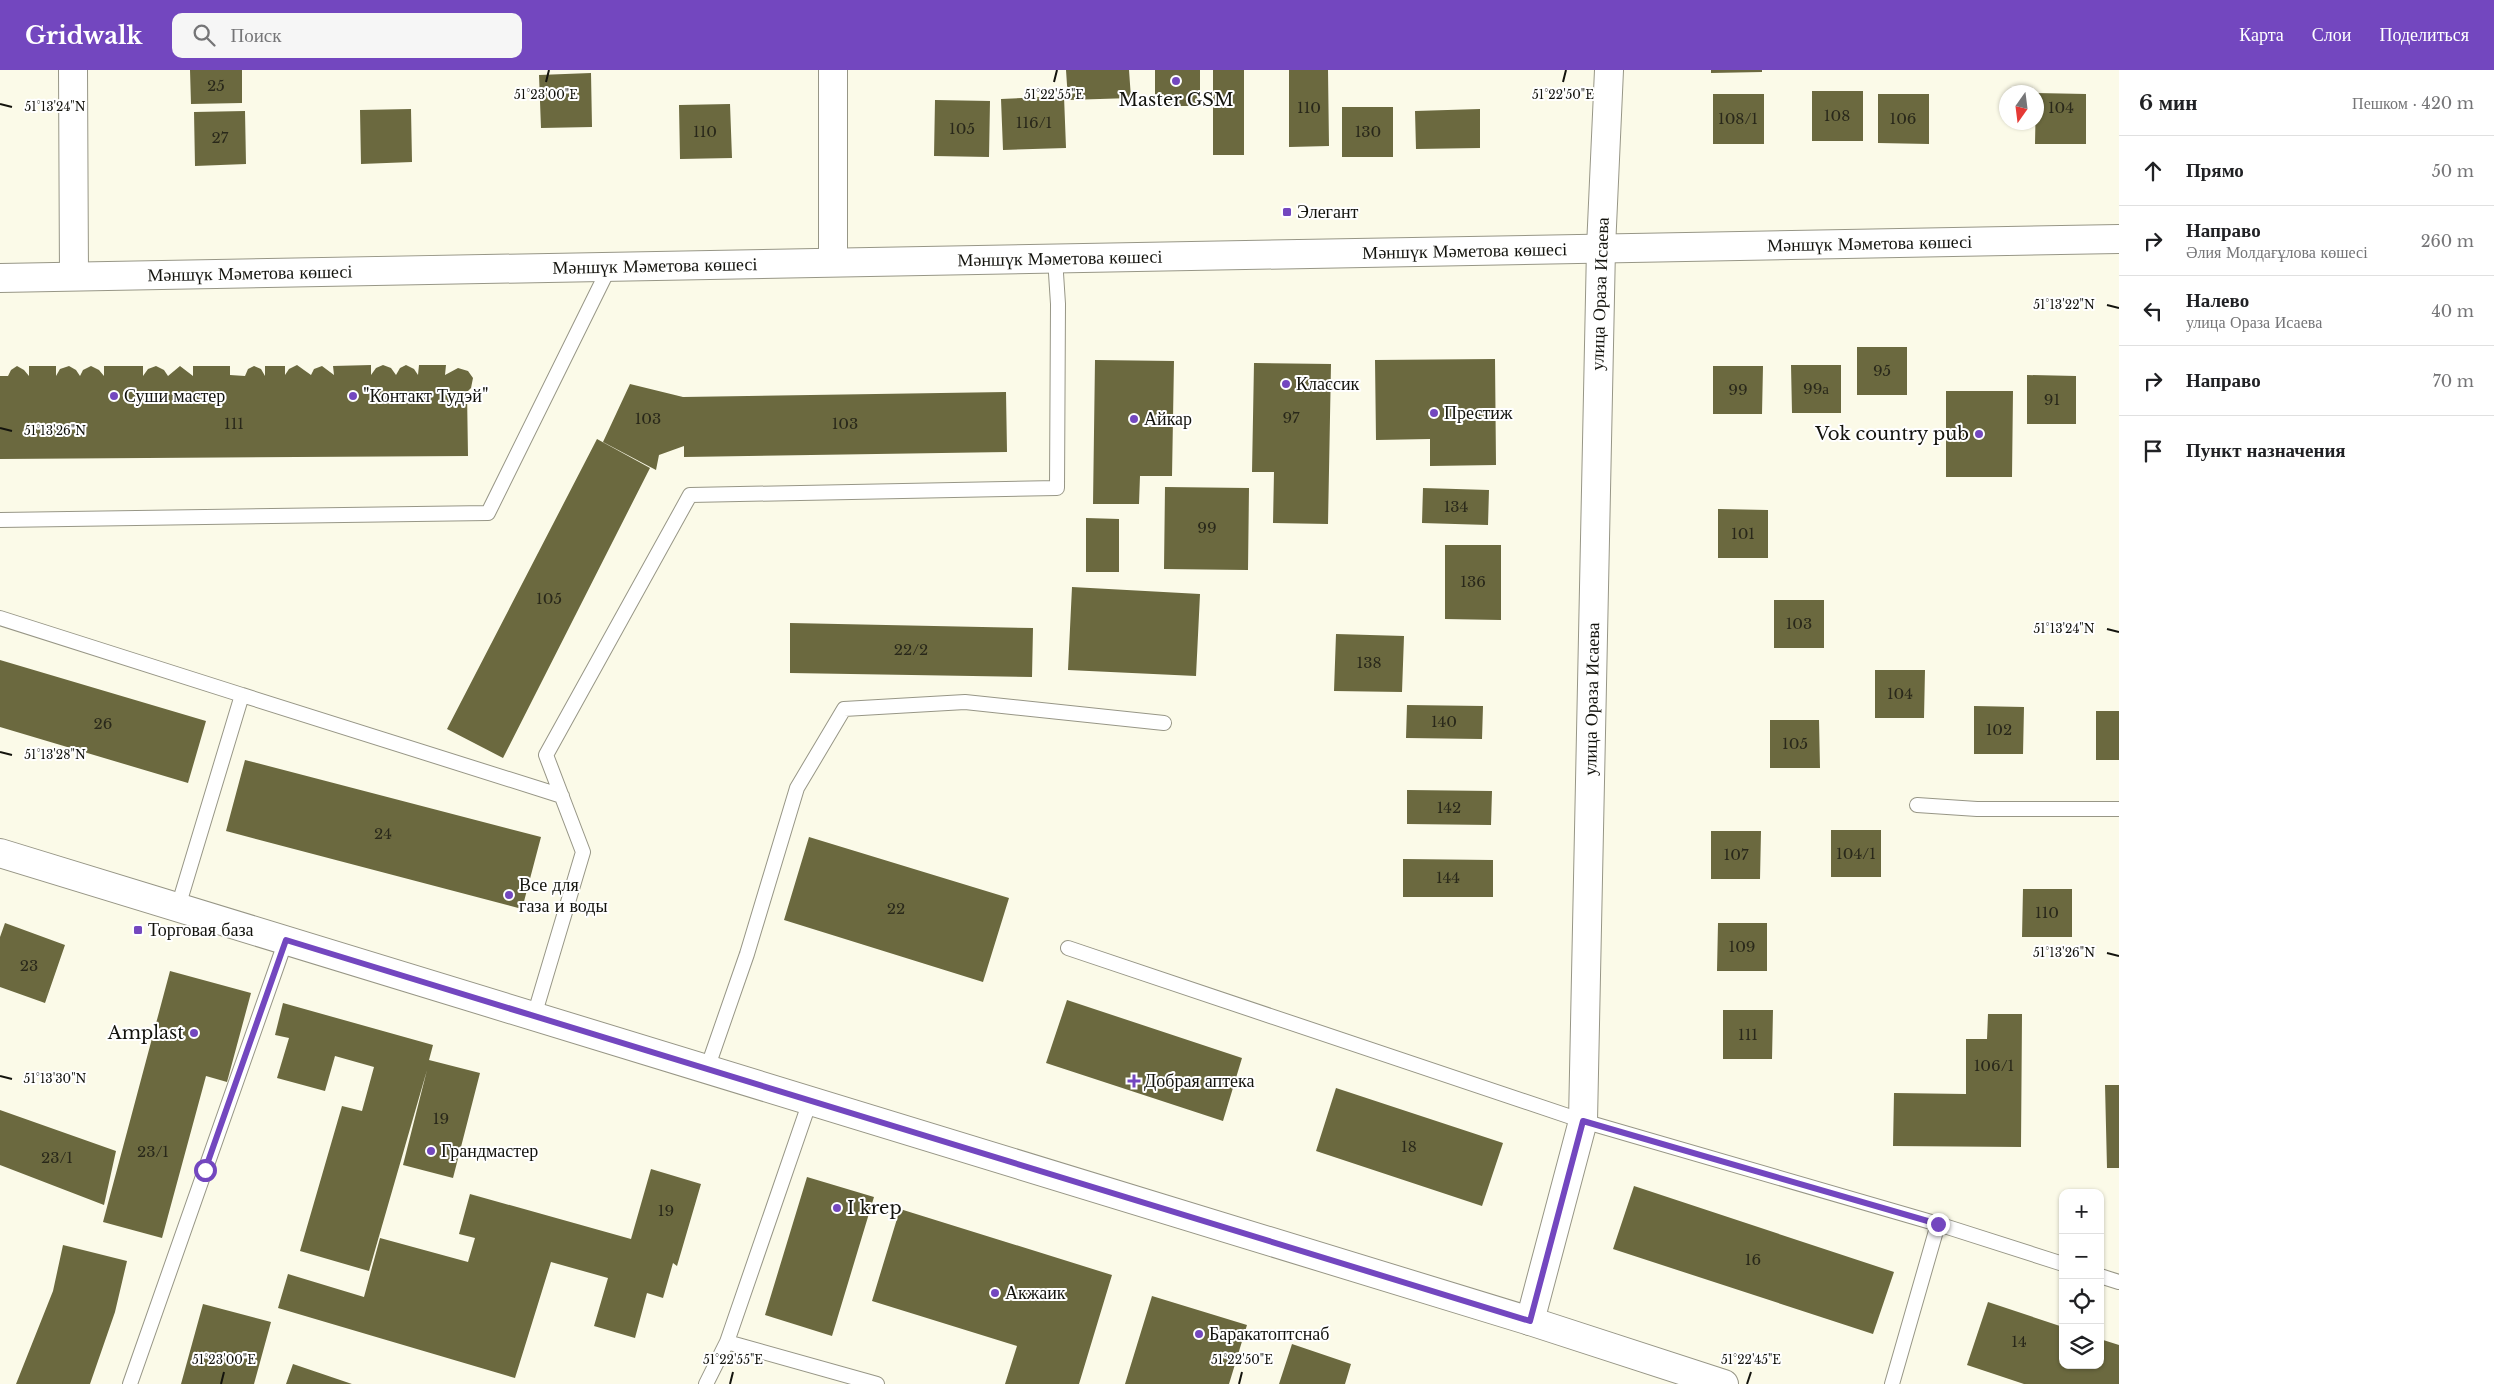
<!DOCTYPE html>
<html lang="ru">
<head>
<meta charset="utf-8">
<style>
  body { margin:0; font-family:"Libre Baskerville",serif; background:#f6f6f6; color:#202124 }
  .controls { position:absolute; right:15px; bottom:15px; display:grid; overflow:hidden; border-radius:10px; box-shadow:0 1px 4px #0004 }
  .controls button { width:45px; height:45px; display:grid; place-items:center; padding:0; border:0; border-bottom:1px solid #e0e0e0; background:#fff; color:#202124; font:25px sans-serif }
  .compass { position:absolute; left:1999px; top:15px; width:45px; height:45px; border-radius:50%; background:#fff; box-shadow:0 1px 4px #0004; rotate:194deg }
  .stop { position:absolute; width:15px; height:15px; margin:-11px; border:4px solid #7347bf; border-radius:50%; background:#fff }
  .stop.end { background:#7347bf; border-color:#fff; box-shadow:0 1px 5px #0008 }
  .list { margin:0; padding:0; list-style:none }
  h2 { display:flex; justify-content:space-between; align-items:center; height:65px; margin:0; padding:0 20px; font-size:21px }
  h2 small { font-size:16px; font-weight:400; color:#757577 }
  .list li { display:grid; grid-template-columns:32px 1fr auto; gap:15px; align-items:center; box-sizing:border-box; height:70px; padding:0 20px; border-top:1px solid #e0e0e0 }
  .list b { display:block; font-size:19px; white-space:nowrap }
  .list p { margin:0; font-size:16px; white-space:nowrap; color:#757577 }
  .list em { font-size:16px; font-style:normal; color:#757577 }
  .icon { flex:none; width:28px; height:28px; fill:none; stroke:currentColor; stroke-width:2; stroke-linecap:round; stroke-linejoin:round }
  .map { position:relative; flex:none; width:2119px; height:1314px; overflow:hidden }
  header { display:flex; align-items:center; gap:30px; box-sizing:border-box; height:70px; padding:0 25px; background:#7347bf; color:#fff }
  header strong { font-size:24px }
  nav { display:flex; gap:28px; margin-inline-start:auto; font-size:18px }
  .search { width:350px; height:45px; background:#f6f6f6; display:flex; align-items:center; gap:12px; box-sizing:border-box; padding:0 18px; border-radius:10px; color:#757577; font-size:19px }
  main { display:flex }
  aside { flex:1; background:#fff }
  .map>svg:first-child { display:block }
  .building { fill:#6b693f }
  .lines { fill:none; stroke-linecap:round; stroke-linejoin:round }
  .service-casing { stroke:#979686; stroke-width:16 }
  .minor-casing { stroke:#979686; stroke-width:30 }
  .tertiary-casing { stroke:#979686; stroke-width:30 }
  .secondary-casing { stroke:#979686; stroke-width:30 }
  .primary-casing { stroke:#979686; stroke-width:30 }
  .service { stroke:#fff; stroke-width:14 }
  .minor { stroke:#fff; stroke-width:28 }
  .tertiary { stroke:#fff; stroke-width:28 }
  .secondary { stroke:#fff; stroke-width:28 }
  .primary { stroke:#fff; stroke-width:28 }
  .route { stroke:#7347bf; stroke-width:6 }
  .ticks { fill:none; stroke:#13130d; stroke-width:2 }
  .poi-dot { fill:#7347bf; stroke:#fff; stroke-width:2 }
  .labels { text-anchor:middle; stroke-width:4; stroke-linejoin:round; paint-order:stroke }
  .number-label { font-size:15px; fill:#29281a }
  .poi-label { font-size:18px; fill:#13130d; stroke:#fff; text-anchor:start }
  .street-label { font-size:18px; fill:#13130d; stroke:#fff }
  .ticks-label { font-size:12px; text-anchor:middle; fill:#13130d; stroke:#fff; stroke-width:4; stroke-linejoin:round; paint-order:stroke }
</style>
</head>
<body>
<header>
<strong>Gridwalk</strong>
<div class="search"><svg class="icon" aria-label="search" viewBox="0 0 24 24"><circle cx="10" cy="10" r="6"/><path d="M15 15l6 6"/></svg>Поиск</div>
<nav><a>Карта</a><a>Слои</a><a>Поделиться</a></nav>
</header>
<main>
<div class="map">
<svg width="2119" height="1314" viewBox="0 0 2119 1314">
  <rect width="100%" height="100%" fill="#fbfae8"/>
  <path class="building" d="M190 0H242V33L191 34Z
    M1066 0H1129L1131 28 1068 30Z
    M1155 0H1200V36H1155Z
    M1213 0H1244V85H1213Z
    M1289 0H1328L1329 76 1289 77Z
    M1711 0H1762V2L1711 3Z
    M591 3 592 57 541 58 539 5Z
    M1812 21H1863V71H1812Z
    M2036 23 2086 24V74H2035Z
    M1713 24H1764V74H1713Z
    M1878 24H1929V74L1878 73Z
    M1064 26 1066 78 1003 80 1001 29Z
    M935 30 990 31 989 87 934 86Z
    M730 34 732 88 680 89 679 35Z
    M1342 37H1393V87H1342Z
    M411 39 412 92 361 94 360 40Z
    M1480 39V78L1416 79 1415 41Z
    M245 41 246 94 195 96 194 42Z
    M1857 277H1907V325H1857Z
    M1495 289 1496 395 1430 396V369L1376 370 1375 290Z
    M1095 290 1174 291 1172 406H1140L1139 434H1093Z
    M1254 293 1331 294 1328 454 1273 453 1274 402H1252Z
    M297 295 311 305 314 299 322 296 334 305 333 296 371 295V305L376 298 383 295 391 298 396 305 400 298 406 295 414 299 418 305 419 295H446L445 305 458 298 468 301 473 308 471 318 467 322 468 386 0 389V306H8L11 300 17 296 24 300 29 306V296H56V306L60 299 69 296 76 300 80 306 83 300 91 296 99 300 104 306V296H143V306L148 299 156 296 164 300 168 306 180 296 193 306V296H230V305L245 306 248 299 254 296 261 299 265 306V296H285V305L289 299Z
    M1791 295H1841V343H1792Z
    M1713 296H1763L1762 344H1713Z
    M2027 305 2076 306V354H2027Z
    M630 314 683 327 1006 322 1007 382 684 387V376L659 385 656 400 603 372Z
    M1946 321H2013L2012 407H1946Z
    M597 369 650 398 503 688 447 659Z
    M1165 417 1249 418 1248 500 1164 499Z
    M1423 418 1489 420 1488 455 1422 453Z
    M1718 439 1768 440V488H1718Z
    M1086 448 1119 449V502H1086Z
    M1445 475H1501V550L1445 549Z
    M1072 517 1200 524 1196 606 1068 600Z
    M1774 530H1824V578H1774Z
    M790 553 1033 558 1032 607 790 603Z
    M1336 564 1404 566 1402 622 1334 621Z
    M0 590 206 651 188 713 0 657Z
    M1875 600H1925L1924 648H1875Z
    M1407 635 1483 636 1482 669 1406 668Z
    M1974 636 2024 637 2023 684H1974Z
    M2096 641H2119V690H2096Z
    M1770 650H1819L1820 698H1770Z
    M245 690 541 767 522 839 226 761Z
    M1407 720 1492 721 1491 755 1407 754Z
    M1831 760H1881V807H1831Z
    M1711 761H1761L1760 809H1711Z
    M809 767 1009 828 983 912 784 850Z
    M1403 789 1493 790V827H1403Z
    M2023 819H2072V867H2022Z
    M5 853 65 875 45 933 0 917V867Z
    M1718 853H1767V901H1717Z
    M170 901 251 923 227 1012 206 1006 162 1168 103 1152Z
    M1067 930 1242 988 1223 1051 1046 993Z
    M283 933 433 975 429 990 480 1003 453 1108 403 1095 427 1000 369 1201 300 1181 342 1036 362 1041 374 997 335 986 325 1021 277 1008 289 968 275 965Z
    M1723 940H1773L1772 989H1723Z
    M1988 944H2022L2021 1077 1893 1076 1894 1023 1966 1024V969H1987Z
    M2105 1015H2119V1098H2107Z
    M1336 1018 1503 1073 1482 1136 1316 1081Z
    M0 1040 116 1081 104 1135 0 1095Z
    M651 1099 701 1114 677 1196 673 1193 663 1228 647 1223 635 1268 594 1256 608 1208 551 1192 515 1308 278 1238 288 1204 364 1227 380 1168 468 1192 475 1168 459 1164 470 1124 631 1169Z
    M807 1107 874 1127 832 1266 765 1245Z
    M1634 1116 1894 1202 1873 1264 1613 1179Z
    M900 1139 1112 1205 1079 1314H1005L1017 1276 872 1231Z
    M63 1175 127 1191 115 1242 90 1314H16L53 1221Z
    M1152 1226 1247 1255 1229 1314H1125Z
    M1988 1232 2063 1257V1295H2100V1269L2119 1275V1314H2024L1967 1295Z
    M203 1234 271 1252 254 1314H181Z
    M1292 1274 1351 1294 1345 1314H1279Z
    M293 1294 352 1314H286Z"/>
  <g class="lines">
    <g class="service-casing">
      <path id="service" d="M0 450 488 443 610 196
        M0 548 242 625
        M1917 735 1977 739H2119
        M178 837 242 625 562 726
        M1068 878 1583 1051 1938 1154 1892 1314
        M534 946 583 782 546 685 690 425 1057 418 1058 234 1055 188
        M707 999 747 884 797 718 844 639 965 632 1164 653
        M1938 1154 2063 1194
        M2100 1206 2119 1212
        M727 1272 877 1314
        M130 1314 286 870
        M706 1314 727 1272 810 1031"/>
    </g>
    <g class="minor-casing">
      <path id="minor" d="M833 0V192
        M1601 178 1609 0"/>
    </g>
    <g class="tertiary-casing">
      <g id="tertiary">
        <path id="s1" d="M1530 1251 1583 1051 1601 178"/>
      </g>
    </g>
    <g class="secondary-casing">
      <path id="secondary" d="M73 0 74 206
        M0 783 1530 1251 1724 1314"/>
    </g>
    <g class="primary-casing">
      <g id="primary">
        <path id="s2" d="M0 208 2119 169"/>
      </g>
    </g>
    <use href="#service" class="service"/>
    <use href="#minor" class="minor"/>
    <use href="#tertiary" class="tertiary"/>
    <use href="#secondary" class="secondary"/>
    <use href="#primary" class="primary"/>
  </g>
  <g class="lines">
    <path class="route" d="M205 1100 286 870 1530 1251 1583 1051 1938 1154"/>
  </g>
  <path class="ticks" d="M546 12 549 0M1054 12 1057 0M1563 12 1566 0M0 34 12 37M2107 235 2119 238M0 358 12 361M2107 559 2119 562M0 682 12 685M2107 883 2119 886M0 1006 12 1009M221 1314 224 1302M730 1314 733 1302M1239 1314 1242 1302M1747 1314 1751 1302"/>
  <g class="poi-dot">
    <circle cx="1176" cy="11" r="5"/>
    <rect x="1282" y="137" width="10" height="10" rx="2.5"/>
    <circle cx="1286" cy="314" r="5"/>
    <circle cx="114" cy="326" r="5"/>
    <circle cx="353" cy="326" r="5"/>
    <circle cx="1434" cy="343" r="5"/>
    <circle cx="1134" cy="349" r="5"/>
    <circle cx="1979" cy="364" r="5"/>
    <circle cx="509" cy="825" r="5"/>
    <rect x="133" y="855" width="10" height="10" rx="2.5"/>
    <circle cx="194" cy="963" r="5"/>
    <path d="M1131.5 1003.5h5v5h5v5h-5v5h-5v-5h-5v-5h5z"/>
    <circle cx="431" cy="1081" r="5"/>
    <circle cx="837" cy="1138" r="5"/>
    <circle cx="995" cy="1223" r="5"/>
    <circle cx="1199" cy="1264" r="5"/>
  </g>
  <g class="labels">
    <g class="number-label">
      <text x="216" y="21">25</text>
      <text x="1309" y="43">110</text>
      <text x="2061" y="43">104</text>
      <text x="1837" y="51">108</text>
      <text x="1738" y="54">108/1</text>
      <text x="1903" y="54">106</text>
      <text x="1034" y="58">116/1</text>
      <text x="962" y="64">105</text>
      <text x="705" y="67">110</text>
      <text x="1368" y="67">130</text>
      <text x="220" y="73">27</text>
      <text x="1882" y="306">95</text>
      <text x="1816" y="324">99а</text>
      <text x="1738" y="325">99</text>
      <text x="2052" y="335">91</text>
      <text x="1291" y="353">97</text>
      <text x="648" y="354">103</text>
      <text x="234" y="359">111</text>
      <text x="845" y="359">103</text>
      <text x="1456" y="442">134</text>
      <text x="1207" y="463">99</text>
      <text x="1743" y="469">101</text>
      <text x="1473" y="517">136</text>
      <text x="549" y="534">105</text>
      <text x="1799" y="559">103</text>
      <text x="911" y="585">22/2</text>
      <text x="1369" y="598">138</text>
      <text x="1900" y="629">104</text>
      <text x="1444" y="657">140</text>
      <text x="103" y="659">26</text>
      <text x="1999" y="665">102</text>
      <text x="1795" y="679">105</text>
      <text x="1449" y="743">142</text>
      <text x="383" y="769">24</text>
      <text x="1856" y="789">104/1</text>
      <text x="1736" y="790">107</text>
      <text x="1448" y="813">144</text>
      <text x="896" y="844">22</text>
      <text x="2047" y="848">110</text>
      <text x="1742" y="882">109</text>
      <text x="29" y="901">23</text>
      <text x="1748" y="970">111</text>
      <text x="1994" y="1001">106/1</text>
      <text x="441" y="1054">19</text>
      <text x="1409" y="1082">18</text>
      <text x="153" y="1087">23/1</text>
      <text x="57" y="1093">23/1</text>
      <text x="666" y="1146">19</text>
      <text x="1753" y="1195">16</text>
      <text x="2019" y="1277">14</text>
    </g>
    <g class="poi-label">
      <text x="1176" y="36" text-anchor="middle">Master GSM</text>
      <text x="1297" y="148">Элегант</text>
      <text x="1296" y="320">Классик</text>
      <text x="124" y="332">Суши мастер</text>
      <text x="363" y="332">"Контакт Тудэй"</text>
      <text x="1444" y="349">Престиж</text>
      <text x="1144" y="355">Айкар</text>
      <text x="1969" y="370" text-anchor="end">Vok country pub</text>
      <text x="519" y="821">Все для<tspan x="519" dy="21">газа и воды</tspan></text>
      <text x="148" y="866">Торговая база</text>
      <text x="184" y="969" text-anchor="end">Amplast</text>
      <text x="1144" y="1017">Добрая аптека</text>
      <text x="441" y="1087">Грандмастер</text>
      <text x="847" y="1144">I krep</text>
      <text x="1005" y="1229">Акжаик</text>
      <text x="1209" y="1270">Баракатоптснаб</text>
    </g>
    <g class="street-label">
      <text dy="6" stroke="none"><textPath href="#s2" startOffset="1870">Мәншүк Мәметова көшесі</textPath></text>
      <text dy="6" stroke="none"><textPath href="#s2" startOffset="1465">Мәншүк Мәметова көшесі</textPath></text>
      <text dy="6" stroke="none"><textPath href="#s2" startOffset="1060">Мәншүк Мәметова көшесі</textPath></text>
      <text dy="6" stroke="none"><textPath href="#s2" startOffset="655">Мәншүк Мәметова көшесі</textPath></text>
      <text dy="6" stroke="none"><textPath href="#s2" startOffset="250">Мәншүк Мәметова көшесі</textPath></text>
      <text transform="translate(1600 224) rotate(-88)" y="6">улица Ораза Исаева</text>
      <text dy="6" stroke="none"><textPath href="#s1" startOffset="629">улица Ораза Исаева</textPath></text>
    </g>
  </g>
  <g class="ticks-label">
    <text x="546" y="29">51°23'00"E</text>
    <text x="1054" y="29">51°22'55"E</text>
    <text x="1563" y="29">51°22'50"E</text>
    <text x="55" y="41">51°13'24"N</text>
    <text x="2064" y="239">51°13'22"N</text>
    <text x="55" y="365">51°13'26"N</text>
    <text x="2064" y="563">51°13'24"N</text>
    <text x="55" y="689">51°13'28"N</text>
    <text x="2064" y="887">51°13'26"N</text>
    <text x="55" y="1013">51°13'30"N</text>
    <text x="224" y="1294">51°23'00"E</text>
    <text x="733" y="1294">51°22'55"E</text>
    <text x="1242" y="1294">51°22'50"E</text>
    <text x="1751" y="1294">51°22'45"E</text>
  </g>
</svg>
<div class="controls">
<button>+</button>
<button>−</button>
<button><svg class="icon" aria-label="locate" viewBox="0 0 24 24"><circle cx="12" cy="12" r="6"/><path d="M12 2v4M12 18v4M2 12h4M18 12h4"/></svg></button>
<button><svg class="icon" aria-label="layers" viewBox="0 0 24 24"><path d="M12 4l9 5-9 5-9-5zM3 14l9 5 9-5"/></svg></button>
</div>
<svg class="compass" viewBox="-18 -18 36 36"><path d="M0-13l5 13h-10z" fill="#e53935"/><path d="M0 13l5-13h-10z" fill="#757577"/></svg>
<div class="stop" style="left:205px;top:1100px"></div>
<div class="stop end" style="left:1938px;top:1154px"></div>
</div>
<aside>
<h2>6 мин<small>Пешком · 420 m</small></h2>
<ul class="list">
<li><svg class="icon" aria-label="ahead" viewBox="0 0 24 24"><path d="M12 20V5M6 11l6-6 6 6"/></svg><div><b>Прямо</b></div><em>50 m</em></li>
<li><svg class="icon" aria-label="right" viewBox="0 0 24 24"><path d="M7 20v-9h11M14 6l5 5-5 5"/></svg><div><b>Направо</b><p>Әлия Молдағұлова көшесі</p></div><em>260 m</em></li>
<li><svg class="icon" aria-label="left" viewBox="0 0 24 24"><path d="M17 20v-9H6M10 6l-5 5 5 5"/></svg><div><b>Налево</b><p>улица Ораза Исаева</p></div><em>40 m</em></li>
<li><svg class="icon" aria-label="right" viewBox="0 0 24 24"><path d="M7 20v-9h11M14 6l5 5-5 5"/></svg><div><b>Направо</b></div><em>70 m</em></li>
<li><svg class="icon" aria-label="arrive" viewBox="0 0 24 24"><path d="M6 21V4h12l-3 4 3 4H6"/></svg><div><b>Пункт назначения</b></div></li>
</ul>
</aside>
</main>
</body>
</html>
